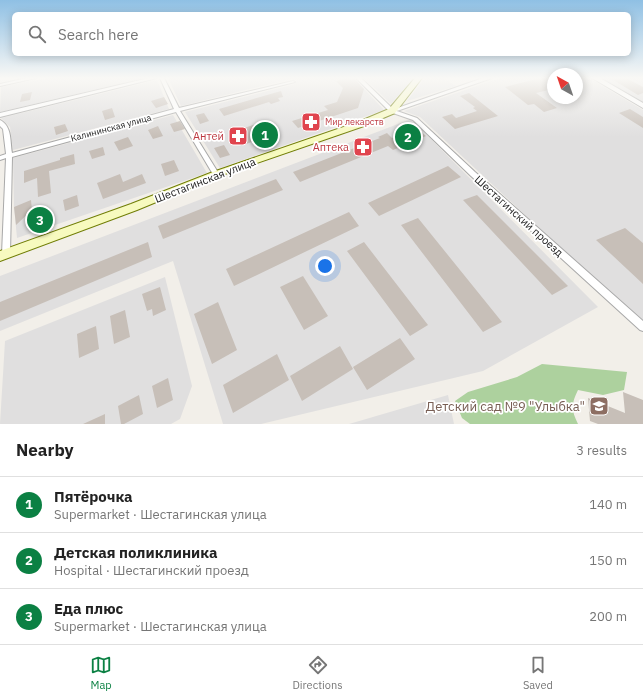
<!DOCTYPE html>
<html lang="en">
<head>
<meta charset="utf-8">
<style>
  body { margin:0; font-family:"IBM Plex Sans",sans-serif; background:#f6f6f6; color:#222 }
  .compass { position:absolute; left:547px; top:68px; width:36px; height:36px; border-radius:50%; background:#fff; box-shadow:0 2px 10px #0003; rotate:320deg }
  .you { position:absolute; left:325px; top:266px; width:14px; height:14px; margin:-10px; border:3px solid #fff; border-radius:50%; background:#1a73e8; box-shadow:0 0 0 6px #1a73e833 }
  .badge { display:grid; place-items:center; width:26px; height:26px; border-radius:50%; background:#0b8043; color:#fff; font-size:13px; font-weight:700 }
  .pin { position:absolute; translate:-50% -50%; border:2px solid #fff; box-shadow:0 1px 4px #0006 }
  .list { margin:0; padding:0; list-style:none }
  h2 { display:flex; justify-content:space-between; align-items:center; height:52px; margin:0; padding:0 16px; font-size:17px }
  h2 small { font-size:13px; font-weight:400; color:#767676 }
  .list li { display:grid; grid-template-columns:26px 1fr auto; gap:12px; align-items:center; box-sizing:border-box; height:56px; padding:0 16px; border-top:1px solid #e0e0e0 }
  .list b { display:block; font-size:15px; white-space:nowrap }
  .list p { margin:0; font-size:13px; white-space:nowrap; color:#767676 }
  .list em { font-size:13px; font-style:normal; color:#767676 }
  .icon { flex:none; width:22px; height:22px; fill:none; stroke:currentColor; stroke-width:2; stroke-linecap:round; stroke-linejoin:round }
  .map { position:relative; flex:none; width:643px; height:424px; overflow:hidden }
  .search { position:absolute; background:#fff; box-shadow:0 2px 10px #0003; left:12px; right:12px; top:12px; height:44px; display:flex; align-items:center; gap:10px; box-sizing:border-box; padding:0 14px; border-radius:6px; color:#767676; font-size:15px }
  .sheet { height:220px; background:#fff }
  nav { display:flex; justify-content:space-around; align-items:center; box-sizing:border-box; height:56px; border-top:1px solid #e0e0e0; background:#fff; font-size:11px; color:#767676 }
  nav a { display:grid; justify-items:center; gap:2px }
  nav .on { color:#0b8043 }
  .map>svg:first-child { display:block }
  .residential { fill:#e0dfdf }
  .forest { fill:#add19e }
  .parking { fill:#e2e2e2 }
  .building { fill:#c7bfb8 }
  .lines { fill:none; stroke-linecap:round; stroke-linejoin:round }
  .minor-casing { stroke:#a9a9a9; stroke-width:2 }
  .tertiary-casing { stroke:#a9a9a9; stroke-width:2 }
  .secondary-casing { stroke:#707d05; stroke-width:2 }
  .minor { fill:#fff; fill-rule:evenodd }
  .tertiary { fill:#fff; fill-rule:evenodd }
  .secondary { fill:#f7fabf; fill-rule:evenodd }
  .labels { text-anchor:middle; stroke-width:3.5; stroke-linejoin:round; paint-order:stroke }
  .far-health-label { font-size:9px; fill:#be3a42; stroke:#fff; text-anchor:start }
  .far-street-label { font-size:9px; fill:#222; stroke:#fff }
  .health-label { font-size:11px; fill:#be3a42; stroke:#fff; text-anchor:end }
  .street-label { font-size:11px; fill:#222; stroke:#fff }
  .near-education-label { font-size:13px; fill:#785e54; stroke:#fff; text-anchor:end }
</style>
</head>
<body>
<div class="map">
<svg width="643" height="424" viewBox="0 0 643 424">
  <rect width="100%" height="100%" fill="#f2efe9"/>
  <path class="residential" d="M48 78H144L0 112 1 87Z
    M168 78H354L384 110 220 168 185 112 295 84 297 80 291 79 181 106Z
    M364 78H413L391 104Z
    M500 78H553V98H577V78H589L643 110V325L420 117 404 111Z
    M600 78H643V103Z
    M157 80 169 109 13 150 10 127 1 118Z
    M173 115 207 173 17 238 14 207 13 158Z
    M411 119 598 307 483 371 261 424H223L173 261 0 331V276Z
    M165 277 192 386 180 419 171 424H0L5 341Z
    M448 395 454 424H349Z"/>
  <path class="forest" d="M542 364 627 372 624 390 603 395 578 390C571 404 571 410 578 424H470L462 418 455 401 468 392 517 377Z"/>
  <path class="parking" d="M425 78H443L456 86 407 101Z"/>
  <path class="building" d="M346 78 349 80 354 78 364 89 358 108 298 128 292 121 328 110 324 106 337 102 343 88 336 81Z
    M540 78 542 79 553 78V89L536 93 557 108 544 112 534 104 528 105 505 87Z
    M610 78H626L643 87V93L638 95Z
    M281 91 283 97 278 98 280 101 271 104 269 102 224 116 219 109Z
    M32 92 30 100 20 102 22 94Z
    M469 93 498 116 455 129 442 117 452 114 456 118 477 111 473 108 475 107 460 96Z
    M164 97 168 104 156 108 151 101Z
    M112 108 115 117 105 120 102 111Z
    M630 109 643 117V128L619 113Z
    M204 113 209 121 200 124 196 115Z
    M180 121 185 129 174 132 170 124Z
    M265 121 275 133 241 146 232 132Z
    M410 123 426 136 393 150 388 146 300 182 293 172 380 138 378 137 387 133 392 138 408 131 402 127Z
    M65 124 68 131 56 135 54 127Z
    M158 126 163 136 153 139 148 130Z
    M128 137 133 146 119 151 114 142Z
    M224 145 230 155 220 158 214 148Z
    M103 147 105 155 92 159 89 151Z
    M74 154 75 164 49 171 51 193 38 197 37 178 24 183V171L60 160V158Z
    M174 160 179 171 165 176 161 164Z
    M448 166 461 177 379 216 368 203Z
    M120 174 123 182 142 174 146 183 103 199 97 183Z
    M276 179 283 190 163 239 158 226Z
    M77 195 79 206 65 211 63 200Z
    M477 195 568 286 552 295 463 200Z
    M31 200 32 210 16 225 14 207Z
    M349 212 359 226 234 286 226 269Z
    M418 218 502 322 483 332 401 225Z
    M625 228 643 243V284L596 240Z
    M148 242 152 257 0 321V302Z
    M364 242 428 325 410 336 347 251Z
    M303 276 328 316 304 330 280 287Z
    M160 287 166 310 153 316 152 309 147 311 142 294Z
    M218 302 237 350 212 364 194 314Z
    M125 310 130 337 114 344 110 316Z
    M96 326 99 349 79 358 77 334Z
    M400 338 415 359 367 390 353 367Z
    M340 346 353 369 302 401 290 376Z
    M277 354 289 380 233 413 223 385Z
    M168 378 173 400 157 408 152 386Z
    M623 392 643 400V424H598L590 421 588 398 625 413Z
    M139 395 143 414 124 424H121L118 406Z
    M105 414V424H83Z"/>
  <g class="lines">
    <g class="minor-casing">
      <path id="minor" d="M27 78H36L0 86V84Z
        M149 78H157L0 117V113Z
        M160 78H164L179 108 293 81 295 82 180 111 219 174 216 176H214L176 112 12 157 10 254 9 256 6 257 3 256 2 254 6 158 0 160V156L6 154 3 129 0 126V120C12 126 10 141 12 153L174 109Z
        M356 78H361L394 110 417 118 475 172 643 321V331L640 330 471 176 413 120 390 112Z"/>
    </g>
    <g class="tertiary-casing">
      <path id="tertiary" d="M483 78H492L394 112 392 113 389 111Z
        M592 78H600L643 103V108Z"/>
    </g>
    <g class="secondary-casing">
      <path id="secondary" d="M415 78H422L395 113 364 126 219 176 137 210 0 261V251L131 204 213 172 358 122 389 109Z"/>
    </g>
    <use href="#minor" class="minor"/>
    <use href="#tertiary" class="tertiary"/>
    <use href="#secondary" class="secondary"/>
  </g>
  <linearGradient id="sky" x2="0" y2="1"><stop stop-color="#8fc0e4"/><stop offset="0.57" stop-color="#f9f8f5"/><stop offset="1" stop-color="#f9f8f5" stop-opacity="0"/></linearGradient>
  <rect width="643" height="137" fill="url(#sky)"/>
  <defs>
    <g id="pharmacy-square" transform="scale(1)"><rect x="-9" y="-9" width="18" height="18" rx="4" fill="#e0444e" stroke="#fff"/><path d="M-2-6h4v4h4v4h-4v4h-4v-4h-4v-4h4Z" fill="#fff"/></g>
    <g id="school-square" transform="scale(1)"><rect x="-9" y="-9" width="18" height="18" rx="4" fill="#8d6e63" stroke="#fff"/><path d="M0-5L7-2L0 1L-7-2ZM-4 1L0 2.5L4 1V4Q0 6-4 4Z" fill="#fff"/></g>
  </defs>
  <g fill-rule="evenodd">
    <use href="#pharmacy-square" x="311" y="122"/>
    <use href="#pharmacy-square" x="238" y="136"/>
    <use href="#pharmacy-square" x="363" y="147"/>
    <use href="#school-square" x="599" y="406"/>
  </g>
  <g class="labels">
    <g class="far-health-label">
      <text x="325" y="125">Мир лекарств</text>
    </g>
    <g class="far-street-label">
      <text transform="translate(111 128) rotate(-15)" y="3">Калининская улица</text>
    </g>
    <g class="health-label">
      <text x="224" y="140">Антей</text>
      <text x="349" y="151">Аптека</text>
    </g>
    <g class="street-label">
      <text transform="translate(205 180) rotate(-21)" y="4">Шестагинская улица</text>
      <text transform="translate(519 216) rotate(42)" y="4">Шестагинский проезд</text>
    </g>
    <g class="near-education-label">
      <text x="585" y="411">Детский сад №9 "Улыбка"</text>
    </g>
  </g>
</svg>
<svg class="compass" viewBox="-18 -18 36 36"><path d="M0-13l5 13h-10z" fill="#e53935"/><path d="M0 13l5-13h-10z" fill="#767676"/></svg>
<div class="you"></div>
<div class="pin badge" style="left:265px;top:135px">1</div>
<div class="pin badge" style="left:408px;top:137px">2</div>
<div class="pin badge" style="left:40px;top:220px">3</div>
<div class="search"><svg class="icon" aria-label="search" viewBox="0 0 24 24"><circle cx="10" cy="10" r="6"/><path d="M15 15l6 6"/></svg>Search here</div>
</div>
<section class="sheet">
<h2>Nearby<small>3 results</small></h2>
<ul class="list">
<li><span class="badge">1</span><div><b>Пятёрочка</b><p>Supermarket · Шестагинская улица</p></div><em>140 m</em></li>
<li><span class="badge">2</span><div><b>Детская поликлиника</b><p>Hospital · Шестагинский проезд</p></div><em>150 m</em></li>
<li><span class="badge">3</span><div><b>Еда плюс</b><p>Supermarket · Шестагинская улица</p></div><em>200 m</em></li>
</ul>
</section>
<nav>
<a class="on"><svg class="icon" aria-label="map" viewBox="0 0 24 24"><path d="M3 6l6-2 6 2 6-2v14l-6 2-6-2-6 2zM9 4v14M15 6v14"/></svg>Map</a>
<a><svg class="icon" aria-label="directions" viewBox="0 0 24 24"><path d="M12 3l9 9-9 9-9-9zM9 14v-3h6M13 9l2 2-2 2"/></svg>Directions</a>
<a><svg class="icon" aria-label="saved" viewBox="0 0 24 24"><path d="M7 4h10v16l-5-4-5 4z"/></svg>Saved</a>
</nav>
</body>
</html>
